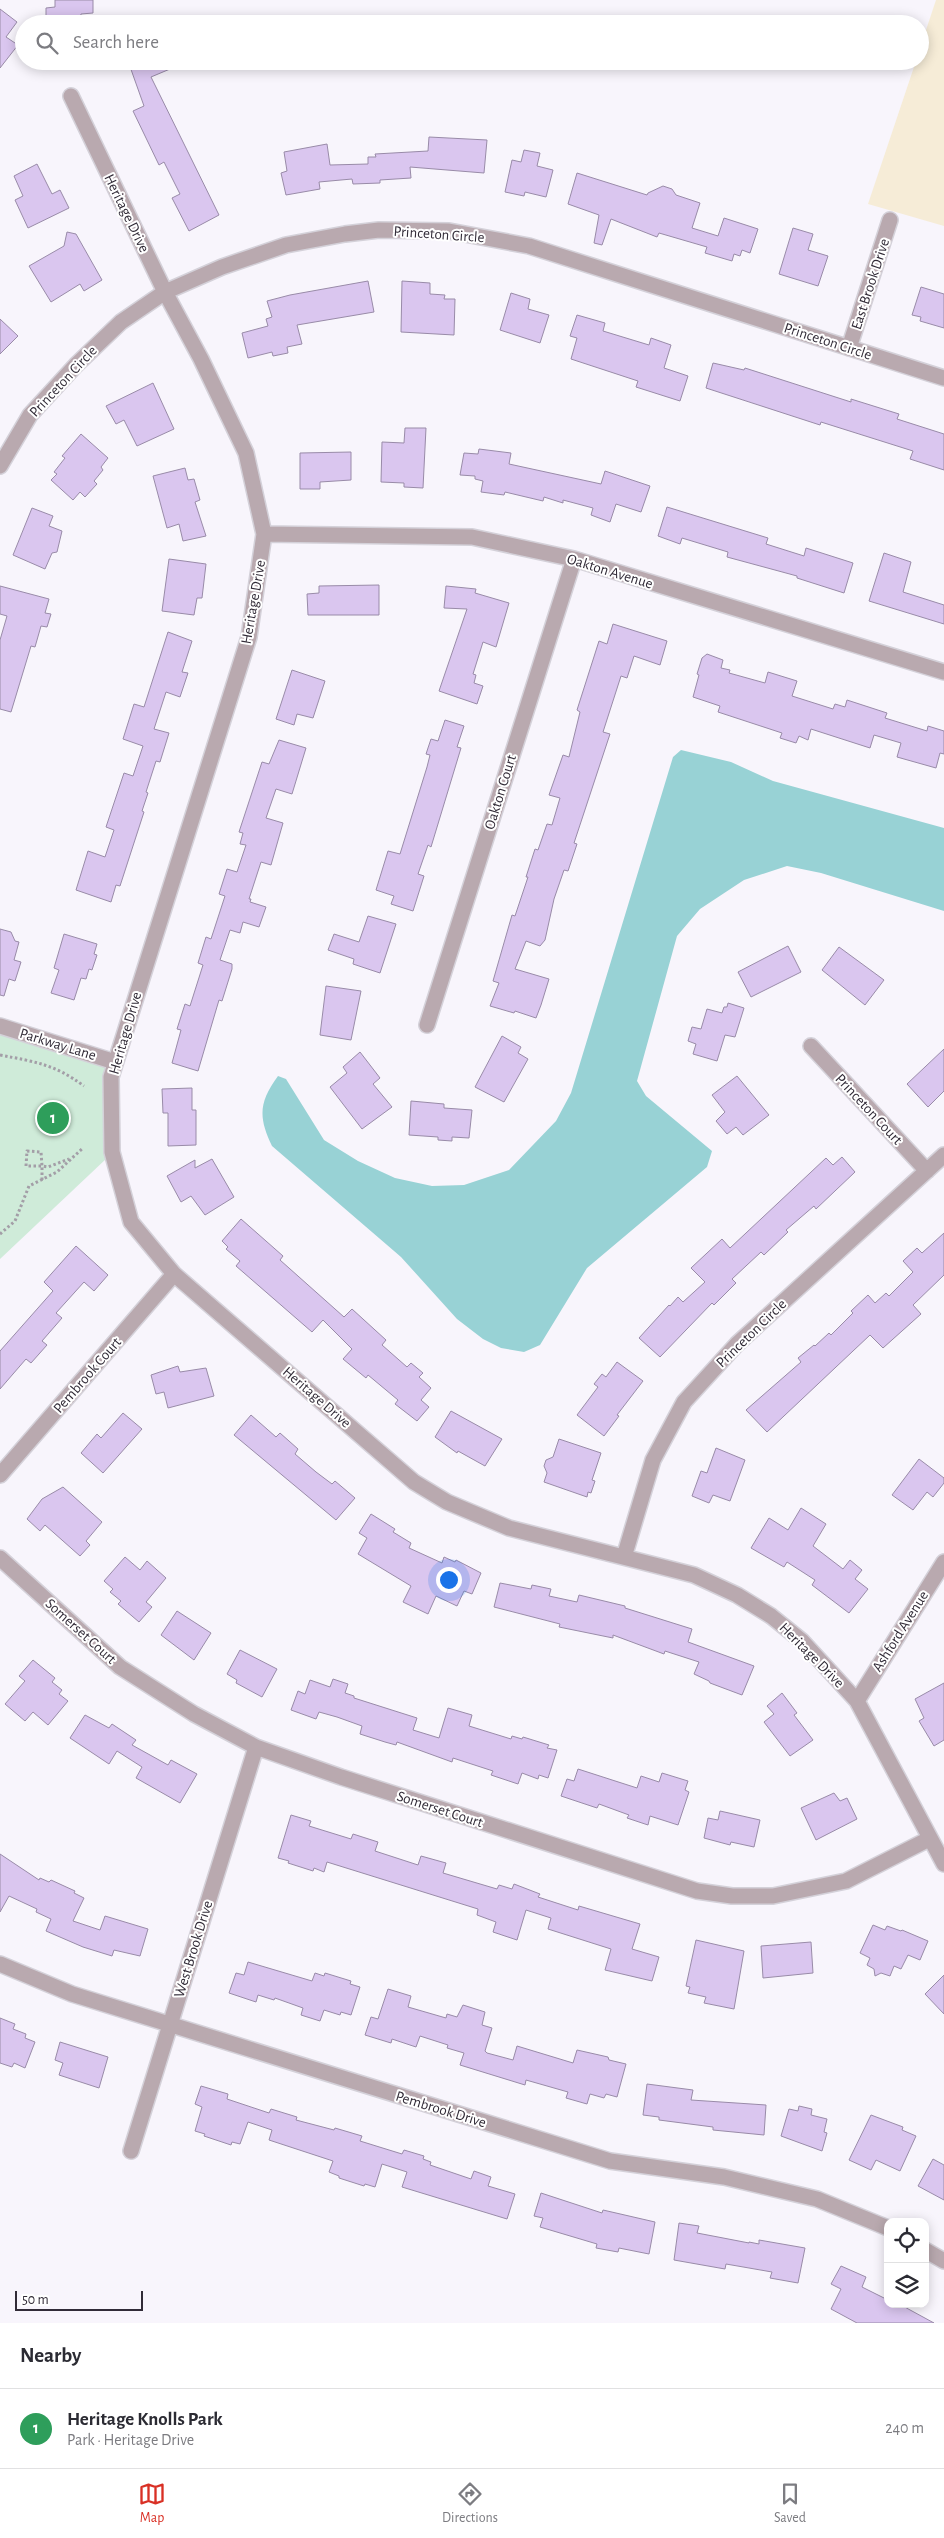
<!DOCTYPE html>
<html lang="en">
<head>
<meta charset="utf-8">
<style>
  body { margin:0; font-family:"Alegreya Sans",sans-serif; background:#f2f2f3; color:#2b2b33 }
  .controls { position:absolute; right:15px; bottom:15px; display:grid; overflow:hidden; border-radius:10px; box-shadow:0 2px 12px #0003 }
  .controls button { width:45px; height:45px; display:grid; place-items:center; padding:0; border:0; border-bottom:1px solid #e1e1e2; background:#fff; color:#2b2b33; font:25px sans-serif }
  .scale { position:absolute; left:15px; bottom:12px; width:128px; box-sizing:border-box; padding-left:5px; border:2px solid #312b37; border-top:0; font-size:14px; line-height:18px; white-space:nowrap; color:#312b37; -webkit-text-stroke:4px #fff; paint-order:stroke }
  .you { position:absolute; left:448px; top:1579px; width:18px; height:18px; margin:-12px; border:4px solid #fff; border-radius:50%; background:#1a73e8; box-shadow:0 0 0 8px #1a73e833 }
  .badge { display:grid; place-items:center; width:32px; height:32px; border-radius:50%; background:#d93025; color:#fff; font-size:16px; font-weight:700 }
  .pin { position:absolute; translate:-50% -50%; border:2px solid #fff; box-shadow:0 1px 5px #0006 }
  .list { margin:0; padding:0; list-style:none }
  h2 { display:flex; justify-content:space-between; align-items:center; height:65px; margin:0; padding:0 20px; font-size:21px }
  h2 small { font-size:16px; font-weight:400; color:#7c7c81 }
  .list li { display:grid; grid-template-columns:32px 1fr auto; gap:15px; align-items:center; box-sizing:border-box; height:80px; padding:0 20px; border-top:1px solid #e1e1e2 }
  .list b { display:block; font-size:19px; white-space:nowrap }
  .list p { margin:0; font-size:16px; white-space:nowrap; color:#7c7c81 }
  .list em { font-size:16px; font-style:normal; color:#7c7c81 }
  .icon { flex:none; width:28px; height:28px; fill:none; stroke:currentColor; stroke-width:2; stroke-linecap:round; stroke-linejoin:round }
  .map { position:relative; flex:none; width:944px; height:2323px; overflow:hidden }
  .search { position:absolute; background:#fff; box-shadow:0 2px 12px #0003; left:15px; right:15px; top:15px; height:55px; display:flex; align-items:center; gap:12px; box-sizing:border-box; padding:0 18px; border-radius:28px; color:#7c7c81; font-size:19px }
  .sheet { height:145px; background:#fff }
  nav { display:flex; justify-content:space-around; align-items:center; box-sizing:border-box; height:70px; border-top:1px solid #e1e1e2; background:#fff; font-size:14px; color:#7c7c81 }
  nav a { display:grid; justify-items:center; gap:2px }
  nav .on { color:#d93025 }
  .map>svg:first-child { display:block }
  .commercial { fill:#f6ecd7 }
  .green { fill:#cfebd9 }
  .water { fill:#98d2d5 }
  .building { fill:#dac6ef; stroke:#998ba8 }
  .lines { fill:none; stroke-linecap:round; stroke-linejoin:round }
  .minor-casing { stroke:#d4d1d9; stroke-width:18 }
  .path { stroke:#a39ea7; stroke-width:3; stroke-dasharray:2.5 2.5; stroke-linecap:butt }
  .minor { stroke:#b9a9af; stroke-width:15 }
  .labels { text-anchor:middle; stroke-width:4; stroke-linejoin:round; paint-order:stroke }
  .street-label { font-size:15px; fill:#312b37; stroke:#fff }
</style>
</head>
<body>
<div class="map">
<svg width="944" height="2323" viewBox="0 0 944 2323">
  <rect width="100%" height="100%" fill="#f8f5fc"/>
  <path class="commercial" d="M936 0H944V226L868 204 916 61H920V48Z"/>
  <path class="green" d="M0 1035 111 1063 107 1158 0 1259Z"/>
  <path class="water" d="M681 750 731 762 773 781 944 828V911L821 873 787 866 744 880 700 909 677 936 637 1081 646 1096 712 1151 707 1167 587 1268 540 1345 524 1352 501 1348 483 1339 457 1319 401 1257 272 1146C258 1117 259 1102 278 1076L286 1079 324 1140 358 1161 395 1178 432 1186 464 1185 509 1170 556 1121 571 1093 673 757Z"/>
  <path class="building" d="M55 0H93V13L81 14 80 20H74V24H46V8L55 7Z
    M0 9 17 22 6 37 18 45 0 68Z
    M128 61H189L151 77 219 215 189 231 172 198 180 194 164 162 159 165 133 111 144 106Z
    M429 137 487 140 484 173 410 167 411 178 380 180V183L353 184 352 179 319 182 320 189 286 195 281 173 287 171 284 152 327 144 330 165 368 164V157H376L375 154 428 151Z
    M524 150 540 153 537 166 553 170 546 197 525 192 524 196 505 192 512 160 521 162Z
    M37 164 52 194 60 190 69 208 28 228 15 200 23 196 14 176Z
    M577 173 647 195 648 193 663 186 672 189 676 195 700 203 692 228 718 236 724 218 758 229 750 253 742 250 740 256 734 254 732 261 705 253 707 247 659 233 657 237 611 219 602 245 594 243 599 215 568 204Z
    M793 228 813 234 808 250 828 256 818 286 779 274Z
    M67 232 76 234 102 280 84 291 80 284 51 302 29 266 64 246Z
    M368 281 374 312 297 325 302 344 287 347 288 353 273 356 272 352 248 358 242 333 268 326 266 319 272 317 267 301 290 295Z
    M402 281 430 283V294L445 295 444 299H455L454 335 401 332Z
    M921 287 944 294V328L920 321 921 317 912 315Z
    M511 293 530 299 528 309 549 315 540 343 500 330Z
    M577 315 605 323 603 331 649 345 651 338 671 345 664 368 688 376 680 401 636 387 638 381 571 359 577 338 570 336Z
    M0 319 18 336 0 354Z
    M713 363 744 370 745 368 851 402V399L899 414 897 419 944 434V470L910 459 913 451 821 422 820 425 706 388Z
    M153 383 174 429 137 446 124 420 116 424 106 406Z
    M405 428H426L423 488 404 487V483L381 482 382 442 404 443Z
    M81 434 108 458 101 467 103 470 94 481 97 484 85 497 80 492 73 500 51 480 57 474 54 472 65 458 62 456Z
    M479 449 511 453 509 464 601 484 605 471 650 486 641 512 616 504 610 522 591 515 593 508 563 500V503L544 497 543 501 505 492 504 495 481 492 483 481 475 479V476L460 475 464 453 478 454Z
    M351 452V480L320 482V489H300V453Z
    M185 468 188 480 194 479 200 500 195 502 206 536 183 541 179 524 167 528 153 476Z
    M667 507 768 538 766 544 804 556 806 548 853 563 844 593 797 578V576L727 557 728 552 682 538 680 544 658 536Z
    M32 508 53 516 49 526 62 531 57 552 52 553 45 569 13 555Z
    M884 553 911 562 903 592 944 605V624L869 601Z
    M169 559 206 564 202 598H197L194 615 162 611Z
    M379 585V615H308L307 594 319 593V586Z
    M0 586 49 599 45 613 51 614 47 627 41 626 35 647 31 646 11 712 0 709V640L7 616 0 614Z
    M446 586 476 589 475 593 509 603 496 647 483 642 473 674 476 675 474 683 483 686 477 704 439 691 467 609 444 608Z
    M613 624 667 641 660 665 634 656 627 678 621 676 603 732 610 734 574 843 577 844 568 871 564 870 554 899 545 940 540 946 526 941 515 969 549 979 541 1005 536 1018 515 1011 514 1013 490 1006 499 983 493 981 512 915 515 916 528 877H526L535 849 538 850 547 824 552 825 560 798 549 795 563 755 569 757 580 712 577 710 599 641 607 644Z
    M168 632 192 641 182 672 188 673 180 697 166 692 154 729 169 733 160 762 156 761 146 792 148 793 142 811 144 812 120 886 116 885 111 902 76 890 88 851 105 857 114 830 106 827 124 773 133 776 143 746 123 739 134 704 144 707Z
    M707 654 723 660 721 668 730 670 729 673 765 683 768 672 797 681 792 696 833 709 835 704 845 707 847 700 887 713 885 718 927 731 928 726 944 731V754L940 753 936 768 897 757 901 743 874 735 870 748 811 729 808 740 799 736 796 743 780 738 782 733 718 712 720 706 693 697 699 675 697 674 702 658Z
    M292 670 325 681 313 718 297 714 294 725 276 719Z
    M445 720 464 726 457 747 461 748 431 847 428 845 418 874 424 876 413 911 391 904 394 896 376 890 388 851 400 854 427 767 430 755 426 754 431 739 438 741Z
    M279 740 306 748 292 794 276 789 266 818 283 823 271 865 261 862 249 899H251L250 902 266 907 259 927 243 922 240 933 230 930 220 960 232 964V969L222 1001 219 1000 198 1071 172 1063 181 1030 177 1029 185 1004 190 1006 203 965 198 963 206 937 211 939 225 896 219 894 227 869 237 872 246 845 240 844 243 833 239 832 262 762 269 764Z
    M368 916 396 924 380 973 353 964 354 959 328 950 334 934 359 942Z
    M0 929 11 932 15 941 19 942 14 960 21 962 15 981 9 979 4 996 0 995Z
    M64 934 97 944 94 954 97 955 92 970 89 969 86 979 81 978 74 1000 51 993 59 970 54 968Z
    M788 946 801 972 751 997 738 972Z
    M839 947 884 980 865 1005 822 970Z
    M326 986 361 991 351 1040 320 1035Z
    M728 1003 744 1008 735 1037 725 1035 717 1061 693 1054 696 1044 688 1041 692 1027 701 1029 707 1009 722 1013 724 1007H727Z
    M502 1036 521 1047 518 1053 528 1059 504 1102 475 1087Z
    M944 1049V1091L928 1107 907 1084Z
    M360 1052 380 1078 373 1084 392 1107 362 1129 330 1087 347 1073 343 1067Z
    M737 1076 769 1115 743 1135 736 1127 727 1134 716 1121 725 1112 712 1095Z
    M192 1088V1110H196V1145L168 1146V1113H163L162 1089Z
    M411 1101 444 1104V1108L472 1110 469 1138 452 1137V1141L438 1140V1137L409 1135Z
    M842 1157 855 1172 816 1209 814 1206 786 1230 788 1232 764 1255 761 1252 732 1279 736 1283 714 1305 712 1303 660 1357 639 1338 669 1305 670 1306 678 1297 683 1302 705 1282 691 1268 722 1239 730 1248 826 1158 833 1165Z
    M212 1159 234 1197 205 1215 191 1196 181 1202 167 1176 195 1160V1168Z
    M241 1219 283 1256 280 1260 344 1317 352 1309 386 1340 382 1345 407 1367 411 1363 423 1373 419 1377 431 1388 421 1400 429 1407 417 1421 395 1404 398 1400 368 1375 366 1378 343 1359 352 1349 323 1320 312 1332 236 1266 240 1261 226 1249 228 1247 222 1241Z
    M944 1233V1275L913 1305 921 1314 883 1348 870 1335 767 1432 746 1410 801 1362 798 1358 814 1345 815 1346 829 1333 831 1335 853 1313 851 1311 868 1295 875 1303 886 1293 889 1296 913 1272 903 1261 917 1248 922 1253Z
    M76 1246 108 1275 94 1291 84 1282 56 1313 62 1318 42 1341 47 1345 31 1363 26 1359 0 1389V1351L53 1291 44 1282Z
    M617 1362 643 1381 617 1415 619 1416 604 1436 577 1415 598 1387 594 1384 602 1374 606 1377Z
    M178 1366 180 1372 206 1368 214 1396 168 1408 164 1392 156 1394 151 1375Z
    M451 1411 502 1439 485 1466 458 1451 457 1453 435 1437Z
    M123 1413 142 1429 103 1473 81 1453 97 1434 101 1438Z
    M251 1415 276 1437 280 1433 298 1449 295 1454 316 1472 332 1484 335 1481 355 1498 336 1520 234 1435Z
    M559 1439 601 1453 592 1480 595 1481 591 1493 588 1492 587 1497 544 1482 547 1473 544 1466 546 1460 553 1457Z
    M716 1448 745 1460 730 1501 713 1495 709 1503 692 1496 701 1471 707 1473Z
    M919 1459 944 1478V1483L933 1497 927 1492 913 1510 892 1495Z
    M63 1487 102 1522 86 1541 90 1545 80 1556 45 1525 40 1531 27 1519 42 1499Z
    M801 1508 826 1524 813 1546 843 1569 850 1560 862 1570 855 1579 868 1589 849 1613 812 1585 815 1580 787 1562 784 1567 751 1548 769 1518 788 1530Z
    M371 1514 395 1529 393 1532 411 1543 409 1548 442 1563 444 1557 455 1562 456 1560 481 1573 472 1594 464 1591 457 1606 436 1596 428 1614 403 1602 411 1586 358 1554 367 1538 359 1533Z
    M125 1557 140 1570 147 1561 166 1578 146 1602 152 1607 139 1622 118 1604 121 1601 110 1592 113 1589 104 1581Z
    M500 1583 531 1589 532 1585 551 1589 549 1596 577 1602 579 1595 625 1606V1608L692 1629 688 1642 754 1666 742 1695 710 1683 709 1681 694 1674 699 1662 665 1651 664 1654 613 1635V1638L559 1627 560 1624 494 1607Z
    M177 1611 211 1633 194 1660 161 1635Z
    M240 1650 277 1669 262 1697 236 1683 237 1680 227 1674Z
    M33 1660 55 1678 52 1682 62 1690 59 1694 68 1701 48 1725 33 1712 25 1721 5 1704 25 1681 19 1676Z
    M333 1679 348 1684 345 1693 354 1696V1698L417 1718 413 1730 439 1738 448 1708 472 1715 469 1726 511 1739 512 1736 522 1739 523 1737 549 1745 547 1748 557 1750 548 1778 539 1775 538 1779 522 1773 518 1784 491 1775 493 1771 453 1758 452 1762 397 1742 396 1745 385 1742 360 1734 362 1726 337 1717 319 1712 316 1719 291 1710 298 1691 305 1694 310 1680 330 1687Z
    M944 1683V1740L934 1746 919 1721 924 1718 915 1699Z
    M782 1693 797 1713 794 1715 813 1740 790 1756 764 1722 774 1714 767 1706Z
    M85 1715 109 1728 112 1724 136 1740 132 1745 168 1765 171 1760 197 1774 180 1803 136 1778 142 1767 117 1751 109 1764 70 1738Z
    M578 1769 637 1788 641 1776 659 1782 662 1773 688 1781 685 1790 689 1792 678 1825 650 1816 648 1825 627 1818 629 1815 599 1804 597 1808 561 1796 567 1779 574 1781Z
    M834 1793 840 1801 847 1798 857 1819 816 1840 801 1808Z
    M720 1811 760 1820 754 1847 731 1842 730 1845 704 1838 708 1818 718 1820Z
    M291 1815 311 1821 309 1826 351 1839 353 1834 378 1842 375 1851 418 1865 421 1856 446 1863 443 1873 497 1889 499 1885 512 1889 514 1884 540 1894 538 1897 578 1910 579 1906 640 1924 632 1949 659 1957 652 1981 605 1970 611 1949 548 1929 551 1918 526 1910 517 1940 493 1932 496 1922 477 1915 478 1909 327 1862 324 1872 314 1868 313 1871 288 1863 289 1861 278 1858Z
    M0 1854 39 1880 40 1878 49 1882 51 1880 75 1891 74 1893 84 1898 73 1921 100 1930 105 1916 148 1929 140 1956 114 1950 112 1956 83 1947 46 1931 51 1919 36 1912 37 1909 9 1896 0 1912Z
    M873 1925 885 1930 887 1926 901 1931 902 1930 928 1941 920 1960 908 1955 901 1969 894 1966 890 1976 881 1973 875 1976 874 1969 867 1965 870 1958 860 1953Z
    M696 1940 744 1951 734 2009 704 2003 706 1997 688 1993 690 1987 686 1986Z
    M811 1942 813 1973 763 1978 761 1946Z
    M248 1962 312 1981 315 1973 324 1976 325 1973 351 1981 350 1984 360 1987 351 2015 341 2012 340 2015 324 2010 320 2021 301 2015 303 2008 275 1998 274 2000 258 1995 256 2002 229 1993 236 1973 244 1975Z
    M944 1975V2014L925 1994Z
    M388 1989 411 1996 408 2007 446 2018 447 2014 457 2017 463 2005 485 2012 482 2025 492 2028 485 2051 487 2053 513 2060 517 2046 573 2063 577 2050 608 2057 609 2060 626 2064 617 2097 606 2094 604 2098 590 2094 587 2104 566 2098 568 2092 526 2080 525 2085 460 2065 464 2053 447 2048 448 2045 420 2036 416 2047 392 2039 391 2043 365 2035 371 2017 378 2019Z
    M0 2018 15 2024 13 2029 26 2034 25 2038 35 2042 25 2068 14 2063 12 2067 0 2063Z
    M60 2042 108 2057 99 2088 59 2075 63 2063 55 2060Z
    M647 2084 693 2090 691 2100 766 2105 764 2135 713 2130V2127L659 2120V2117L643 2115Z
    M201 2086 228 2094 227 2099 269 2113 271 2109 297 2117 296 2120 334 2130 335 2128 362 2136 360 2141 402 2154 404 2150 424 2156 423 2159 431 2162 430 2165 471 2179 474 2171 491 2177 488 2186 515 2194 507 2219 402 2187 407 2172 382 2164 375 2187 365 2184 364 2186 339 2178V2176L329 2172 333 2161 269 2140 272 2130 248 2122 240 2144 232 2142 231 2145 204 2136 205 2134 195 2131 202 2107 195 2104Z
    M799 2106 812 2109 811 2115 827 2119 824 2132 827 2133 822 2151 781 2136 789 2109 798 2111Z
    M871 2115 903 2127 902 2130 916 2136 900 2171 876 2160 871 2170 849 2160Z
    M933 2159 944 2165V2200L918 2186Z
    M541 2193 602 2213 603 2210 655 2222 649 2254 619 2248 618 2252 596 2248 597 2244 540 2227 543 2218 534 2216Z
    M679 2223 699 2226 697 2233 718 2237 749 2243V2242L759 2244V2240L805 2248 798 2283 770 2278 772 2272 726 2264 725 2269 674 2260Z
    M841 2266 866 2277 862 2287 888 2300V2304L901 2305 934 2323H857L831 2309 841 2289 831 2284Z"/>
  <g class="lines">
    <g class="minor-casing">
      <path id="minor" d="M71 96 165 292 201 359 246 453 264 534 249 637 111 1077 112 1152 131 1222 174 1274 414 1482 447 1502 509 1528 694 1575 737 1595 771 1616 802 1641 857 1701 944 1864
        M849 348 890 220
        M0 466 30 415 76 365 121 322 165 292 222 267 286 245 345 234 379 230 449 231 529 246 944 378
        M264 534 472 537 574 559 944 672
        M427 1025 574 559
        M0 1026 115 1062
        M811 1046 927 1171
        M0 1475 174 1274
        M624 1557 653 1460 684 1402 737 1344 944 1155
        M0 1558 120 1667 194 1714 256 1747 341 1777 697 1891 732 1896H773L846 1881 929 1839
        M857 1701 944 1562
        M0 1964 72 1994 610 2161 724 2177 817 2199 888 2228
        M131 2151 256 1747
        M925 2250 944 2261"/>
    </g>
    <path class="path" d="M0 1055C36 1062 54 1064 84 1086
      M42 1180V1166H26L27 1151 41 1152 42 1166 48 1167 69 1159
      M0 1234 15 1221 29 1186 57 1172 83 1148"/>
    <use href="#minor" class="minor"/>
  </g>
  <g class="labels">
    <g class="street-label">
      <text transform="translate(127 213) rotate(64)" y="5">Heritage Drive</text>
      <text transform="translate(439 234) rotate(4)" y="5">Princeton Circle</text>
      <text transform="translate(870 284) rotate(-72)" y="5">East Brook Drive</text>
      <text transform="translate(828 341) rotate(18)" y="5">Princeton Circle</text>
      <text transform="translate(63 381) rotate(-47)" y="5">Princeton Circle</text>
      <text transform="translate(610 571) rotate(17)" y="5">Oakton Avenue</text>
      <text transform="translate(253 602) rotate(-80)" y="5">Heritage Drive</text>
      <text transform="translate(500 792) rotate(-73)" y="5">Oakton Court</text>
      <text transform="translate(125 1033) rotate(-74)" y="5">Heritage Drive</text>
      <text transform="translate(58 1044) rotate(17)" y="5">Parkway Lane</text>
      <text transform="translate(869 1109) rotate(47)" y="5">Princeton Court</text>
      <text transform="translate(751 1333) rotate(-44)" y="5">Princeton Circle</text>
      <text transform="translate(87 1375) rotate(-49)" y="5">Pembrook Court</text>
      <text transform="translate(317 1397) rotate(41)" y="5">Heritage Drive</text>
      <text transform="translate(81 1631) rotate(42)" y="5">Somerset Court</text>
      <text transform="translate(900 1631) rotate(-58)" y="5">Ashford Avenue</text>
      <text transform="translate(812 1655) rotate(45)" y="5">Heritage Drive</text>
      <text transform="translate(440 1809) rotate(18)" y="5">Somerset Court</text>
      <text transform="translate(193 1949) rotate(-73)" y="5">West Brook Drive</text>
      <text transform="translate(441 2109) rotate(17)" y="5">Pembrook Drive</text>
    </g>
  </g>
</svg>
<div class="controls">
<button><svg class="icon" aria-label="locate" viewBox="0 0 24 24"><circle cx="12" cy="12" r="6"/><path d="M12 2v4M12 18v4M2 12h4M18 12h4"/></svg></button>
<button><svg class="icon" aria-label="layers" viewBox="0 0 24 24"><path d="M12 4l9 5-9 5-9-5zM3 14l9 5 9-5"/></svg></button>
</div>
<div class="scale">50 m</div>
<div class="you"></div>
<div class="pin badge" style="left:53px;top:1118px;background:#2e9e5b">1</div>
<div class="search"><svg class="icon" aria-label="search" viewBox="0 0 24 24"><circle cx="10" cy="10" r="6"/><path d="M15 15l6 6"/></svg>Search here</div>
</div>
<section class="sheet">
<h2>Nearby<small></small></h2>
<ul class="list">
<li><span class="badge" style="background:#2e9e5b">1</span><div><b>Heritage Knolls Park</b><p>Park · Heritage Drive</p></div><em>240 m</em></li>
</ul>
</section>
<nav>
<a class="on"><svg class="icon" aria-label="map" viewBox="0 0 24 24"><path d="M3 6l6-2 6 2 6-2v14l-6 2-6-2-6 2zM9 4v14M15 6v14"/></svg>Map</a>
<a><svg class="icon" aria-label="directions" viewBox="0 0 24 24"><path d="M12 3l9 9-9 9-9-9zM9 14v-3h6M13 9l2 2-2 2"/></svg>Directions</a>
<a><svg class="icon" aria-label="saved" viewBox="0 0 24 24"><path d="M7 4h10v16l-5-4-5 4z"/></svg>Saved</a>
</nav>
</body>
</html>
